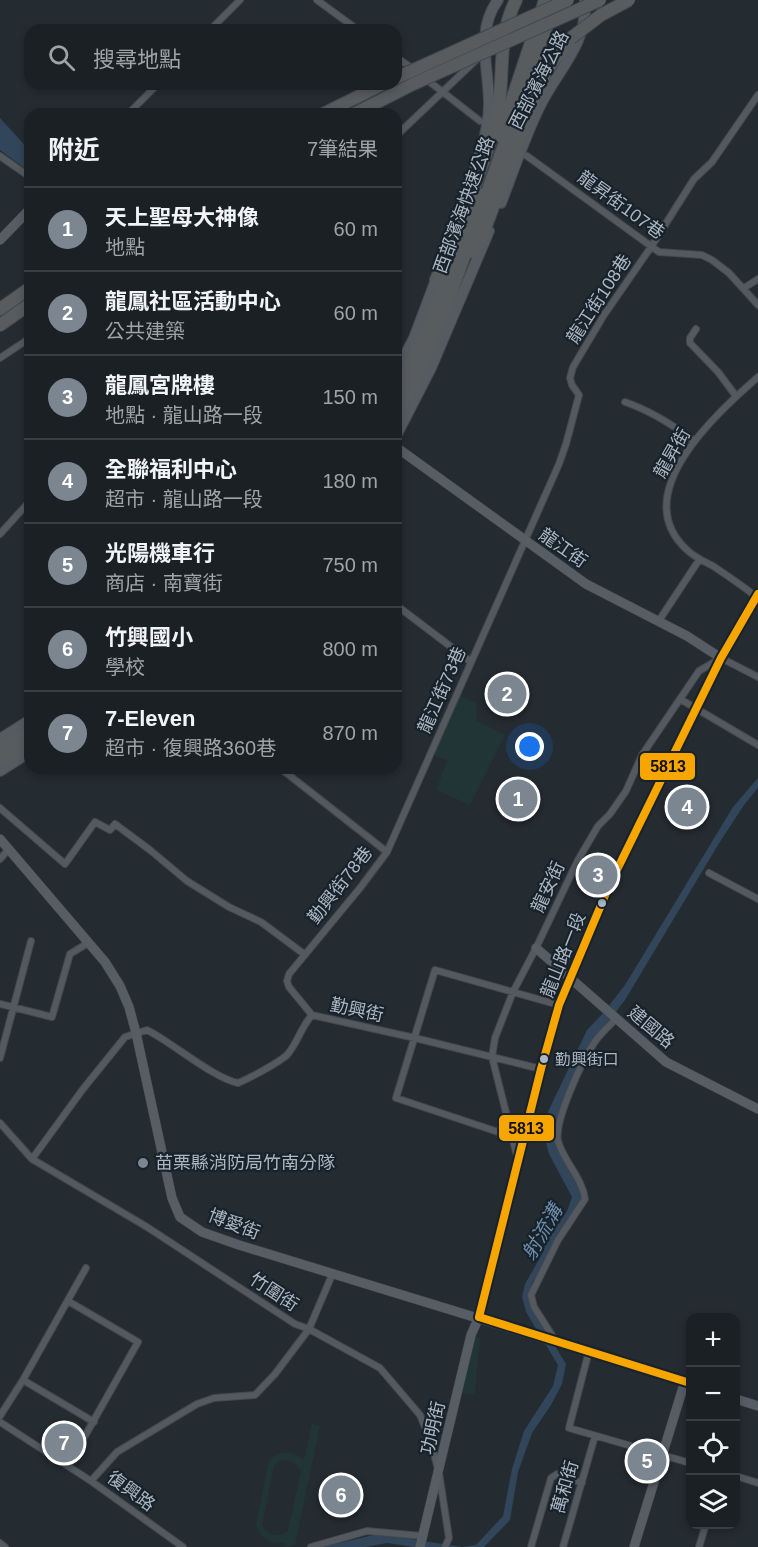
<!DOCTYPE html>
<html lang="zh-TW">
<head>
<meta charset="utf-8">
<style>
  body { margin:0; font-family:Helvetica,"Noto Sans TC",sans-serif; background:#24282d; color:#f1f3f6 }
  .controls { position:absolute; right:18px; bottom:18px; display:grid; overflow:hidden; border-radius:12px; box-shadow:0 3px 9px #0003 }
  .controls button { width:54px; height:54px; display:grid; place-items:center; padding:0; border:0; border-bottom:2px solid #393e42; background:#1b2025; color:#f1f3f6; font:30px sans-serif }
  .you { position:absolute; left:530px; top:747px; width:21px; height:21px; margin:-15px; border:4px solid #fff; border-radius:50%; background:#1a73e8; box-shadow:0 0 0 9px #1a73e833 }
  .badge { display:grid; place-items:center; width:39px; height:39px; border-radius:50%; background:#7c8691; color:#fff; font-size:20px; font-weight:700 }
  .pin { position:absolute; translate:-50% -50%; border:3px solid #fff; box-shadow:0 2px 6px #0006 }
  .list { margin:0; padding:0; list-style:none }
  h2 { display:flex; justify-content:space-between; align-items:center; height:78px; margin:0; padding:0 24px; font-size:26px }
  h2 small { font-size:20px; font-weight:400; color:#a0a3a7 }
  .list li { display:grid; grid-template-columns:39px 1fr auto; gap:18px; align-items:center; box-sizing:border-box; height:84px; padding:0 24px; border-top:2px solid #393e42 }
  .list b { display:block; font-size:22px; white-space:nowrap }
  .list p { margin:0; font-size:20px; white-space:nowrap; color:#a0a3a7 }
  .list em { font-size:20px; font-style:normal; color:#a0a3a7 }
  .icon { flex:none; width:33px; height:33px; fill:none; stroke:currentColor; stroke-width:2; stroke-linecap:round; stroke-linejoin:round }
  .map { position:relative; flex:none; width:758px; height:1547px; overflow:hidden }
  .search { position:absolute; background:#1b2025; box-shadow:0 3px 9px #0003; left:24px; top:24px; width:378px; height:66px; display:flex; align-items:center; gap:15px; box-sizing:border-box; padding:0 21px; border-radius:18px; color:#a0a3a7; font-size:22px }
  .panel { position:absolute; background:#1b2025; box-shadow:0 3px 9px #0003; left:24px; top:108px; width:378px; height:666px; border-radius:18px }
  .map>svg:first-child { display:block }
  .green { fill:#213536; fill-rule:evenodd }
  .water { fill:#31465a }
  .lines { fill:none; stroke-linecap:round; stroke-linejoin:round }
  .street-casing { stroke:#42474c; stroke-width:8 }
  .secondary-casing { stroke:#42474c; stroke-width:10 }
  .primary-casing { stroke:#41474e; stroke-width:12 }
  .highway-casing { stroke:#40474d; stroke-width:14 }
  .street { stroke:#545960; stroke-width:6 }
  .secondary { stroke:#575d65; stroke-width:9 }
  .primary { stroke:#565b62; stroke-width:10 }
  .highway { stroke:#595c5f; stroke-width:12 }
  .highway-bridge-casing { stroke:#40474d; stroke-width:14; stroke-linecap:butt }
  .highway-bridge { stroke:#595c5f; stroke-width:12 }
  .bus-1-casing { stroke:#18222b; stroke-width:12 }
  .bus-1 { stroke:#f7a600; stroke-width:8 }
  .bus-dot { fill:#acb7c4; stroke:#18222b; stroke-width:2 }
  .poi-dot { fill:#7c8691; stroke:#18222b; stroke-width:2 }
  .labels { text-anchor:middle; stroke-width:4.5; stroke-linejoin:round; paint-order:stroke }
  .bus-label { font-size:16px; fill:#acb7c4; stroke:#18222b; text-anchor:start }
  .street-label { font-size:18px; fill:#acb7c4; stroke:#18222b }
  .poi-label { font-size:18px; fill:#acb7c4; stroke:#18222b; text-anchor:start }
  .water-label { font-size:20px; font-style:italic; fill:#6c8ca9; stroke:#18222b }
  .line-badge { stroke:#18222b; stroke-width:2 }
  .pale-badge-label { font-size:16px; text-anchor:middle; font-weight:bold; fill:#111 }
</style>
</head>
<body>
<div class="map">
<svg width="758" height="1547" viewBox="0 0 758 1547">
  <rect width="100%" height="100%" fill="#242b31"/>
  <path class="green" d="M460 696 476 703 477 721 505 735 470 805 436 790 447 760 434 755Z
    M471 1335 480 1338 475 1395 458 1393Z
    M312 1424 320 1426 295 1545 285 1547 284 1543C270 1544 260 1538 256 1525L269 1460C281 1450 293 1451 304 1460ZM287 1460 296 1464 301 1471 288 1531C279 1538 268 1536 262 1526L274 1466 280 1461Z"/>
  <path class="water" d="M0 118 30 151V172L0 150Z
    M758 778V788L744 805 718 845 625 1000 588 1048 558 1116 555 1126 556 1144 580 1189 581 1199 556 1237 545 1262 532 1283 529 1296 533 1310 566 1364 562 1384 551 1405 532 1433 518 1472 510 1520 484 1547H413L387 1543 365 1547H322L378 1534 462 1547 476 1545 503 1516 512 1469 524 1431 553 1386 558 1365 526 1312 522 1297 525 1284 541 1256 550 1235 567 1211 572 1197 549 1154 544 1136 545 1118 587 1030 604 1012 625 985 733 807Z"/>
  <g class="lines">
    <g class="street-casing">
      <path id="street" d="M317 0 358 30
        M210 30 240 0
        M396 57 413 69
        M426 79 480 121
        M128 114 158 84
        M396 136 476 60
        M0 156 30 177
        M527 156 659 252 702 255 712 260 729 273 758 305
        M744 288 758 279
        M696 329 690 338V343L718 372 736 396
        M0 358 30 338
        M625 402C651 411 672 424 694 441
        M0 534 30 501
        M758 598C744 587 728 576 713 566 703 561 694 557 686 549 627 493 717 413 758 377
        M396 605 471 662
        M658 622 699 560
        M680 699 758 745
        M280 768 387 852 360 888 289 974 287 981 289 987 312 1015
        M0 808 65 864 95 822 110 830 115 824 150 850 187 881 229 907 261 922 304 954
        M387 852 559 464 566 444 579 395 572 385 570 378 573 367 604 315 651 247 694 179 712 162 758 95
        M0 859 9 849
        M709 873 758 899
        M0 1004 52 1017 70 954 88 943
        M312 1015 415 1038 541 1069
        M0 1058 31 941
        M0 1123 32 1159 147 1227 295 1324 309 1329 380 1368 420 1415 430 1439 439 1473 449 1538 445 1547
        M510 1136 396 1098 435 970 559 1005
        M32 1159 83 1089 125 1037 147 1030C173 1043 213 1078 238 1083 250 1078 278 1063 287 1055 297 1044 301 1027 312 1015
        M518 1160 492 1057 495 1038 513 992 536 948 578 860 598 826 610 814 626 791 642 755 699 671 721 658 758 677
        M68 1301 138 1342 68 1466
        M555 1340 534 1307 531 1295 558 1240 585 1199C582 1177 564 1162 558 1141 554 1121 582 1061 594 1043 600 1034 609 1026 616 1019
        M589 1351 569 1428 690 1463
        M23 1380 94 1422
        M0 1416 23 1380 86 1268
        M0 1422 91 1481 183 1547
        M736 1476 758 1483
        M91 1481 117 1452 197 1404 214 1398 255 1395 275 1374 309 1329 332 1275
        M0 1543 5 1547
        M311 1547 367 1531 422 1536
        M531 1547 551 1478 557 1474 582 1483
        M563 1547 595 1436
        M699 1547 706 1524"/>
    </g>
    <g class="secondary-casing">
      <path id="secondary" d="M0 240 30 209
        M396 447 586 584 687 636 721 658
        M0 839 105 962 120 986 129 1007 136 1033 172 1198 180 1217 202 1232 239 1245 690 1383
        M536 948 666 1062 758 1109
        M736 1399 758 1406
        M420 1547 471 1335 479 1317 541 1069 559 1005 609 886 721 658 758 594
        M634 1547 685 1381"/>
    </g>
    <g class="primary-casing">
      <path id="primary" d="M501 203C513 172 524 139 539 108 557 70 588 45 585 0
        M451 233C464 195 489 144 489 104 489 69 475 31 498 0
        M396 372 414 338 438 274
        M396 436 431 368 489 231
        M0 739 30 720
        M0 771 30 752"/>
    </g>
    <g class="highway-casing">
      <path id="highway" d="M323 114 383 84
        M500 136 545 0
        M469 201C480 170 494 138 499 104 504 66 498 36 516 0
        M473 252 484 231 538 88 547 70 571 38
        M436 280 458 227
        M0 309 30 288
        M0 325 30 304
        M396 395 431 321 479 194
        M396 418 412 387 450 296 556 0
        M0 750 30 731
        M0 761 30 742"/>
    </g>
    <use href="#street" class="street"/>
    <use href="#secondary" class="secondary"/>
    <use href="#primary" class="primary"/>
    <use href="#highway" class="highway"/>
    <g class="highway-bridge-casing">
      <path id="highway-bridge" d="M571 38 601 15 629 0
        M396 78 568 0
        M354 114 413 84 600 0"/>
    </g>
    <use href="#highway-bridge" class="highway-bridge"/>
    <g class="bus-1-casing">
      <path id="bus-1" d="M479 1317 541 1069 559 1005 609 886 721 658 758 594
        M479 1317 690 1383"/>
    </g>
    <use href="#bus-1" class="bus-1"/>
  </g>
  <g class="bus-dot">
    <circle cx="602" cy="903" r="5"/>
    <circle cx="544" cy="1059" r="5"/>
  </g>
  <circle class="poi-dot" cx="143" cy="1163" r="6"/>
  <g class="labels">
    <g class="bus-label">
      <text x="555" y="1065">勤興街口</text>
    </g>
    <g class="street-label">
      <text transform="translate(539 80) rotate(-63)" y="6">西部濱海公路</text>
      <text transform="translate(464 205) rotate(-70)" y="6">西部濱海快速公路</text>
      <text transform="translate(621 205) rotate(36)" y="6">龍昇街107巷</text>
      <text transform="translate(599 299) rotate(-57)" y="6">龍江街108巷</text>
      <text transform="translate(672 453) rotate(-60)" y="6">龍昇街</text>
      <text transform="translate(563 548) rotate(35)" y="6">龍江街</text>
      <text transform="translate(442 690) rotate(-66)" y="6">龍江街73巷</text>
      <text transform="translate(340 885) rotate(-52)" y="6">勤興街78巷</text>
      <text transform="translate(548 887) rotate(-65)" y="6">龍安街</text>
      <text transform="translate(563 955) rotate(-68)" y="6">龍山路一段</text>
      <text transform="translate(357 1010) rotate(12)" y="6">勤興街</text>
      <text transform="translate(651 1027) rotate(40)" y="6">建國路</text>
      <text transform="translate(234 1224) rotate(21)" y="6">博愛街</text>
      <text transform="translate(274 1292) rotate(33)" y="6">竹圍街</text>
      <text transform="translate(433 1428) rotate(-77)" y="6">功明街</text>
      <text transform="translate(565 1487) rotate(-74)" y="6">萬和街</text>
      <text transform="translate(131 1491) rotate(36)" y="6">復興路</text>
    </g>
    <g class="poi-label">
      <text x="155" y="1169">苗栗縣消防局竹南分隊</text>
    </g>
    <g class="water-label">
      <text transform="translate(542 1232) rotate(-60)" y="7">射流溝</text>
    </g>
  </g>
  <g class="line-badge">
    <rect x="639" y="752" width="57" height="29" rx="6" fill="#f7a600"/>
    <rect x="498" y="1114" width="57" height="28" rx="6" fill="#f7a600"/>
  </g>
  <g class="pale-badge-label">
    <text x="668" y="772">5813</text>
    <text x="526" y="1134">5813</text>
  </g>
</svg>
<div class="controls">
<button>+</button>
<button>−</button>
<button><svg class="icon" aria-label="locate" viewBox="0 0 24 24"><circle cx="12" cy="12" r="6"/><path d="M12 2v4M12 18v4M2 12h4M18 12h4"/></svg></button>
<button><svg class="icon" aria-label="layers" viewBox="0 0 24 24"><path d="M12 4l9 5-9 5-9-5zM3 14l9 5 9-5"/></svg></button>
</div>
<div class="you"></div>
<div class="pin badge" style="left:518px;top:799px">1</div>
<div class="pin badge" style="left:507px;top:694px">2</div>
<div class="pin badge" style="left:598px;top:875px">3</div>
<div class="pin badge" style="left:687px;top:807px">4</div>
<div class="pin badge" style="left:647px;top:1461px">5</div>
<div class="pin badge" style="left:341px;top:1495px">6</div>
<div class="pin badge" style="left:64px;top:1443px">7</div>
<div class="search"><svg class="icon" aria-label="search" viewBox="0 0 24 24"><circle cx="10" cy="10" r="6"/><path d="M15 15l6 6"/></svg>搜尋地點</div>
<section class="panel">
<h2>附近<small>7筆結果</small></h2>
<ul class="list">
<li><span class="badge">1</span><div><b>天上聖母大神像</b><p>地點</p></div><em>60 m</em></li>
<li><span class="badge">2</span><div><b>龍鳳社區活動中心</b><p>公共建築</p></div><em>60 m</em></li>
<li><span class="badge">3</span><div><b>龍鳳宮牌樓</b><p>地點 · 龍山路一段</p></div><em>150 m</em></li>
<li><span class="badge">4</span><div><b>全聯福利中心</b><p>超市 · 龍山路一段</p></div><em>180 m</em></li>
<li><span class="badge">5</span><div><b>光陽機車行</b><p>商店 · 南寶街</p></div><em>750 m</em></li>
<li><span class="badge">6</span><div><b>竹興國小</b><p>學校</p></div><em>800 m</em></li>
<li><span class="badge">7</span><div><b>7-Eleven</b><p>超市 · 復興路360巷</p></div><em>870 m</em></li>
</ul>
</section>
</div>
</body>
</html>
